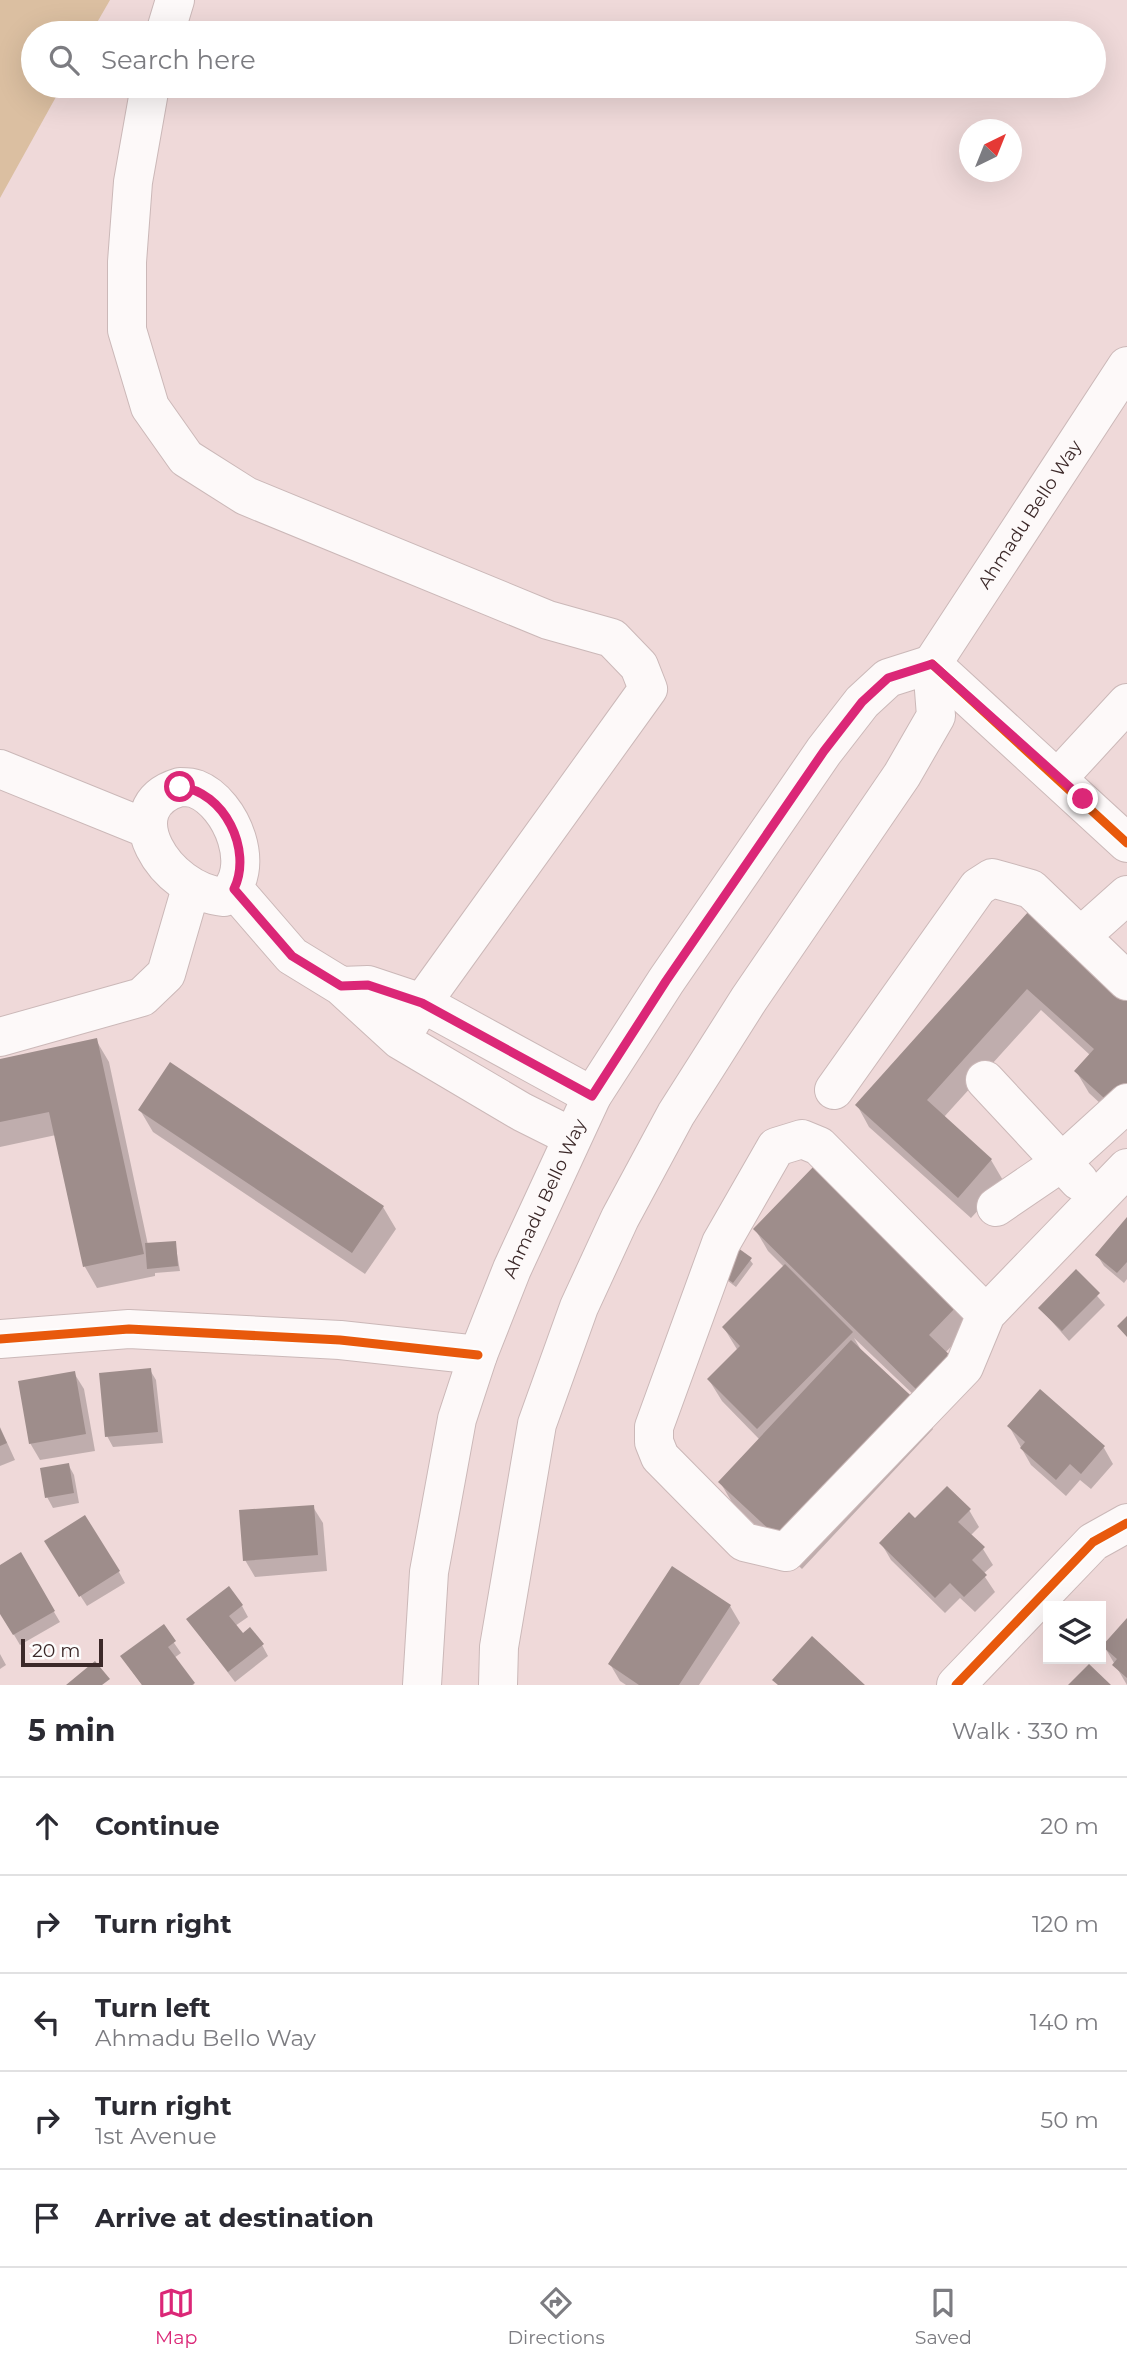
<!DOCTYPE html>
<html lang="en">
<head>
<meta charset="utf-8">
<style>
  body { margin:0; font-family:Montserrat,sans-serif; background:#f2f2f3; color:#2b2b33 }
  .controls { position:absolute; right:21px; bottom:21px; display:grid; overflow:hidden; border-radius:0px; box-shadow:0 7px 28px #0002 }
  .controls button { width:63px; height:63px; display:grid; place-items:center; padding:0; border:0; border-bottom:2px solid #e1e1e2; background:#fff; color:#2b2b33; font:35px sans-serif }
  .compass { position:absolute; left:959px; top:119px; width:63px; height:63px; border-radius:50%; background:#fff; box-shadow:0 7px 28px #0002; rotate:43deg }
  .scale { position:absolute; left:21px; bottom:18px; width:82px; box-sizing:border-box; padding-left:7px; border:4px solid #3c2929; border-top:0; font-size:19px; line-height:24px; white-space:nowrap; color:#3c2929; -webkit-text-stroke:5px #fdfdfd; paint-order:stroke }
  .stop { position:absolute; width:21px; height:21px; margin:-16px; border:5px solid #db2777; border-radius:50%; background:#fff }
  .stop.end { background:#db2777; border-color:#fff; box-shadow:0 2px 7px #0008 }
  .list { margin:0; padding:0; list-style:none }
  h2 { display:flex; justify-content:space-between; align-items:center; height:91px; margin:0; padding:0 28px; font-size:30px }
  h2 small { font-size:23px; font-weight:400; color:#7c7c81 }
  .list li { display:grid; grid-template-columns:46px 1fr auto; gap:21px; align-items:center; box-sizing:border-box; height:98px; padding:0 28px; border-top:2px solid #e1e1e2 }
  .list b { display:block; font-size:26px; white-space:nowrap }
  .list p { margin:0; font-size:23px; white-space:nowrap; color:#7c7c81 }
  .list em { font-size:23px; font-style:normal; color:#7c7c81 }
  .icon { flex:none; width:38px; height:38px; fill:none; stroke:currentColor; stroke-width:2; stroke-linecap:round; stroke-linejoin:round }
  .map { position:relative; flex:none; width:1127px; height:1685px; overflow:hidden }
  .search { position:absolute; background:#fff; box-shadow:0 7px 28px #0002; left:21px; right:21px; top:21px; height:77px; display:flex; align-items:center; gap:18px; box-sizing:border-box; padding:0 24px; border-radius:38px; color:#7c7c81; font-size:26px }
  .sheet { height:581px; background:#fff }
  nav { display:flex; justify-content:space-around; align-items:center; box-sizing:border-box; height:98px; border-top:2px solid #e1e1e2; background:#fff; font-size:19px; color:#7c7c81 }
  nav a { display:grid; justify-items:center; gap:4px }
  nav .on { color:#db2777 }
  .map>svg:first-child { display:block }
  .green { fill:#dbbfa1 }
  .shadow { fill:#0003 }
  .building { fill:#9e8d8b }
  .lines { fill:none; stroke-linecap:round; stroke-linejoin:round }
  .minor-casing { stroke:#cbb8b8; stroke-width:40 }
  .major-casing { stroke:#cbb8b8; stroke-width:40 }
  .minor { stroke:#fdf9f9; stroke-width:38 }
  .major { stroke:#fdf9f9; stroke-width:38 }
  .cycleway-casing { stroke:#fdfdfd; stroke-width:13 }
  .cycleway { stroke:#e8590c; stroke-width:9 }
  .route { stroke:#db2777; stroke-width:9 }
  .labels { text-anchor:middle; stroke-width:7; stroke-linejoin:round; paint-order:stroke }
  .street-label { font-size:18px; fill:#3c2929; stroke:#fdfdfd }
</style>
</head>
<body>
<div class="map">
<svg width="1127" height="1685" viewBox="0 0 1127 1685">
  <rect width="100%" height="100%" fill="#efd9d9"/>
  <path class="green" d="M0 0H110L91 33H33V86H62L0 198Z"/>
  <path class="shadow" d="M1029 914 1127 1002V1128L1089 1093 1076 1071 1090 1055 1041 1010 944 1117 991 1160 1004 1182 971 1218 869 1127 857 1105Z
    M96 1040 109 1062 148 1245 175 1242 180 1271 155 1273V1276L97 1288 85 1267 56 1135 0 1147V1061Z
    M140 1110 383 1207 396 1229 365 1274 153 1132Z
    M1127 1220V1279L1124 1283 1104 1266 1097 1255Z
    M755 1229 958 1305 970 1327 945 1353 937 1417 854 1338 864 1355 920 1407 933 1429 802 1569 733 1504 720 1482 760 1440 722 1401 709 1380 738 1351 724 1328 784 1267 768 1251Z
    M750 1260 753 1264 736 1287 724 1278Z
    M1076 1272 1105 1305 1069 1341 1040 1308Z
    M150 1370 156 1380 163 1443 113 1447 107 1436Z
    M74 1373 84 1389 95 1451 40 1460 30 1443Z
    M1009 1426 1104 1448 1113 1464 1091 1489 1080 1480 1066 1496 1031 1465Z
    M0 1427 15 1460 0 1466Z
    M68 1464 74 1475 79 1503 53 1508 47 1497Z
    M313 1507 323 1523 327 1571 255 1577 245 1560Z
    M969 1510 979 1527 970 1536 983 1549 993 1565 983 1574 995 1592 975 1612 960 1598 945 1613 891 1560 881 1543 916 1521Z
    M52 1552 119 1572 125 1583 87 1606Z
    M20 1555 60 1622 20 1645 0 1611V1567Z
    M242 1606 248 1617 235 1626 242 1636 262 1645 268 1656 235 1682 188 1620Z
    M730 1606 740 1623 699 1685H626L620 1681 610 1664Z
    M1127 1620V1685L1104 1646Z
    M163 1627 181 1653 174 1658 194 1685H142L129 1667Z
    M0 1654 6 1665 0 1669Z"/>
  <path class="building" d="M1029 911 1127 1000V1094L1114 1107 1074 1071 1094 1049 1027 989 927 1100 992 1159 958 1198 855 1105Z
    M97 1038 144 1254 83 1267 49 1112 0 1122V1059Z
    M170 1062 384 1206 352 1253 138 1110Z
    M816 1164 959 1304 929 1335 957 1362 923 1396 753 1229Z
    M1127 1217V1262L1117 1273 1095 1255Z
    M176 1241 178 1266 147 1269 145 1243Z
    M738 1248 752 1258 733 1283 720 1273Z
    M785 1264 853 1332 757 1429 707 1379 740 1346 722 1327Z
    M1076 1269 1100 1293 1062 1331 1038 1308Z
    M1127 1316V1337L1117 1326Z
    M851 1340 922 1406 789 1548 718 1482Z
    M151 1368 158 1432 105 1437 99 1373Z
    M75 1371 86 1434 29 1444 18 1381Z
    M1040 1389 1105 1446 1081 1474 1070 1464 1056 1480 1020 1448 1025 1442 1007 1426Z
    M0 1428 7 1443 0 1446Z
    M69 1463 74 1493 45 1498 40 1468Z
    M947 1486 971 1509 958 1522 985 1547 972 1560 987 1575 964 1597 950 1583 935 1598 879 1543 909 1512 915 1518Z
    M314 1505 318 1555 243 1561 239 1510Z
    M85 1515 120 1571 79 1597 44 1541Z
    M21 1552 55 1611 13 1635 0 1614V1565Z
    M672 1566 731 1605 679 1685H639L608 1664Z
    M229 1586 243 1605 229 1616 243 1633 250 1627 264 1644 228 1672 186 1619Z
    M1127 1618V1678L1112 1665 1117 1659 1102 1646Z
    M164 1624 176 1641 168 1647 195 1683 192 1685H142L120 1656Z
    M812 1636 865 1685H778L772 1680Z
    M95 1661 110 1679 102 1685H66Z
    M1089 1664 1111 1685H1068Z"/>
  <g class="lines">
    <g class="minor-casing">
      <path id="minor" d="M165 33 175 0
        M150 86 133 182 127 262V330L150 407 186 458 246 496 548 620 612 638 639 666 648 689 422 1003 400 1040
        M932 664 1127 843
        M0 769 148 829
        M1058 778 1127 703
        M180 787C184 787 191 787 196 789 232 803 259 871 224 897 165 892 112 807 180 787Z
        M234 889 292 956 341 986 400 1040 522 1112 572 1137
        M1081 936 1127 895
        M341 986 368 985 422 1003 592 1096
        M0 1037 142 997 166 974 191 888
        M985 1080 1079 1181
        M834 1090 978 887 992 878 1031 889 1127 981
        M802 1139 819 1146 986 1314 964 1367 786 1552 744 1542 660 1457 654 1442V1427L721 1243 776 1147Z
        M996 1207 1062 1162 1127 1103
        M986 1314 1127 1168
        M0 1339 129 1329 340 1340 478 1355
        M956 1685 1093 1542 1127 1523"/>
    </g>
    <g class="major-casing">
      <g id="major">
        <path id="s1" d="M422 1685 429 1572 457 1419 478 1355 512 1269 592 1096 666 981 824 751 862 702 888 678 932 664"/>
        <path id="s2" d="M498 1685 499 1647 537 1424 579 1307 620 1218 676 1114 749 999 902 775 936 716 932 664 1127 366"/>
      </g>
    </g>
    <use href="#minor" class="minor"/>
    <use href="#major" class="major"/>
    <g class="cycleway-casing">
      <path id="cycleway" d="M932 664 1127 843
        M0 1339 129 1329 340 1340 478 1355
        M956 1685 1093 1542 1127 1523"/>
    </g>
    <use href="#cycleway" class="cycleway"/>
  </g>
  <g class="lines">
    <path class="route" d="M180 787C224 791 253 850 234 889L292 956 341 986 368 985 422 1003 592 1096 666 981 824 751 862 702 888 678 932 664 1083 799"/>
  </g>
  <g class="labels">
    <g class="street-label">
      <text dy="6" stroke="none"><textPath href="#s2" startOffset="1311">Ahmadu Bello Way</textPath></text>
      <text dy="6" stroke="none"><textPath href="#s1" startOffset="506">Ahmadu Bello Way</textPath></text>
    </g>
  </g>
</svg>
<div class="controls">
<button><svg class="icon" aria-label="layers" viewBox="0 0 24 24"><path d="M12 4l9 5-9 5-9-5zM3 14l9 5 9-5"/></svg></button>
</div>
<svg class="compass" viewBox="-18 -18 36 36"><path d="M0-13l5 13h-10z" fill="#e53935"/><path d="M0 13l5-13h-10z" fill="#7c7c81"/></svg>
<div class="scale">20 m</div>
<div class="stop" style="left:180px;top:787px"></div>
<div class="stop end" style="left:1083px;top:799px"></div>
<div class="search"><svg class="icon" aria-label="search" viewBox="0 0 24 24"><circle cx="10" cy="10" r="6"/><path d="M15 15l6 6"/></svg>Search here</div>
</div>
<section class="sheet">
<h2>5 min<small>Walk · 330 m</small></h2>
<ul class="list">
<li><svg class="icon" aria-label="ahead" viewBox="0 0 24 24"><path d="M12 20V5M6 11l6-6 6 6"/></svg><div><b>Continue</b></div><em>20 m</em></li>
<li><svg class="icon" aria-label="right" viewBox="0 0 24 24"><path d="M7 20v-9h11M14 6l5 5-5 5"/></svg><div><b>Turn right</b></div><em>120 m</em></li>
<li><svg class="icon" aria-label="left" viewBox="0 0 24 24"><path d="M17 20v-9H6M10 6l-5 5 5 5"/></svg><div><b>Turn left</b><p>Ahmadu Bello Way</p></div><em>140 m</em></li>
<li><svg class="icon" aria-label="right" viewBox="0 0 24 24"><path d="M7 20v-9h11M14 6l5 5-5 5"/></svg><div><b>Turn right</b><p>1st Avenue</p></div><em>50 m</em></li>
<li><svg class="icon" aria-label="arrive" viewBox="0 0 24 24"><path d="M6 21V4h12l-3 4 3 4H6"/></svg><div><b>Arrive at destination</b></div></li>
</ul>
</section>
<nav>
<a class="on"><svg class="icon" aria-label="map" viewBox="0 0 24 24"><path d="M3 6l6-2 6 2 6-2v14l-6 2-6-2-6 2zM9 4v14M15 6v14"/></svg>Map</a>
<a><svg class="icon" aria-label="directions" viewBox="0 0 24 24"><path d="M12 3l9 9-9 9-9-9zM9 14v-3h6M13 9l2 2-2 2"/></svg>Directions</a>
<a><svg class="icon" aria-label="saved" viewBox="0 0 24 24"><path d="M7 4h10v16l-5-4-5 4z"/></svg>Saved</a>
</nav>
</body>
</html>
